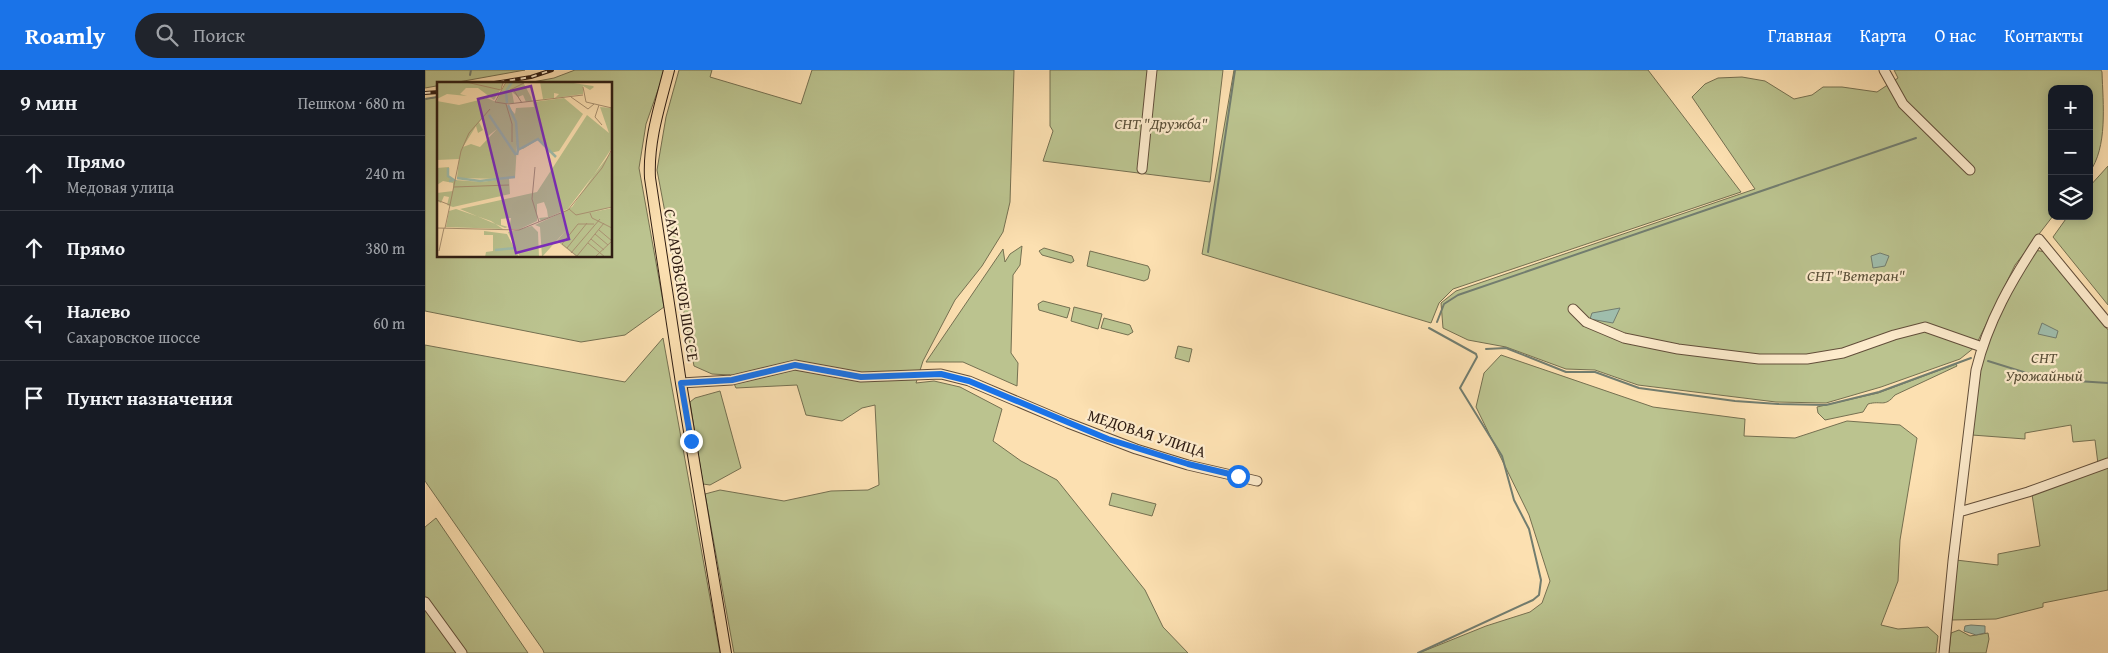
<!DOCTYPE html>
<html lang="ru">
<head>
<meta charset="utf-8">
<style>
  body { margin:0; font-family:"Gentium Book Plus",serif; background:#20242c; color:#f1f3f6 }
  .controls { position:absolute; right:15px; top:15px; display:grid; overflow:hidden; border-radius:10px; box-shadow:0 2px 12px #0003 }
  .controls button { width:45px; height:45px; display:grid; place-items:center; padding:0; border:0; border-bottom:1px solid #363941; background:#171b24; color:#f1f3f6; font:25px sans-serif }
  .stop { position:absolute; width:15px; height:15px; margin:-11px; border:4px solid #1a73e8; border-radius:50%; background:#fff }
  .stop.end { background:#1a73e8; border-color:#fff; box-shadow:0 1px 5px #0008 }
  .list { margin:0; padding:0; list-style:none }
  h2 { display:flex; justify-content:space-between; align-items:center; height:65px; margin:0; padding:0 20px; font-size:21px }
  h2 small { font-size:16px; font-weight:400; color:#9ea1a6 }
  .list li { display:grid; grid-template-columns:32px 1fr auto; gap:15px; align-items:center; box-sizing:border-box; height:75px; padding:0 20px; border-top:1px solid #363941 }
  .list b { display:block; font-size:19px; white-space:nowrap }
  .list p { margin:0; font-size:16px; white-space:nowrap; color:#9ea1a6 }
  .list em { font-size:16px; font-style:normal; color:#9ea1a6 }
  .icon { flex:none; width:28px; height:28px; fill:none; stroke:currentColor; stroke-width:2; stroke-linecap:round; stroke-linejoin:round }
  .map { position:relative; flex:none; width:1683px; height:583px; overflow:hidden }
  header { display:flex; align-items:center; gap:30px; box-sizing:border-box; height:70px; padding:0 25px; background:#1a73e8; color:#fff }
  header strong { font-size:24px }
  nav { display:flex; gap:28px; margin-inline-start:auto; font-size:18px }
  .search { width:350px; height:45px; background:#20242c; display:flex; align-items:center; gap:12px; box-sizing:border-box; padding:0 18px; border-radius:28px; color:#9ea1a6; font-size:19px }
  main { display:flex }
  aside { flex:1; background:#171b24 }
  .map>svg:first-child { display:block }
  .green { fill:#bbc38f; stroke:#757051 }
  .water { fill:#9fbdac; stroke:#727d6f }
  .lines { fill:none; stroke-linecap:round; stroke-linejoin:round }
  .stream { stroke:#727d6f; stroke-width:2 }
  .minor-casing { stroke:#624e3a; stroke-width:11 }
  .major-casing { stroke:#2f1d13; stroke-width:12 }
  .minor { stroke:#fdebcc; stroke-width:9 }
  .major { stroke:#fce0b1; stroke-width:10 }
  .rail-casing { stroke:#2f1d13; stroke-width:4 }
  .rail { stroke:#fdebcc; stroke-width:2; stroke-dasharray:5.5; stroke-linecap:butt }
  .route { stroke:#1a73e8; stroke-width:6 }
  .labels { text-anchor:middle; stroke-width:4.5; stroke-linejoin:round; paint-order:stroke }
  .park-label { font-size:16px; font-style:italic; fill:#594f38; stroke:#fdebcc }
  .street-label { font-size:16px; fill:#2f1d13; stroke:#fdebcc }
  .inset-river { fill:none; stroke:#9fbdac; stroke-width:2.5 }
  .inset-road { fill:none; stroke:#aa9272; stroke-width:1 }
  .view { fill:#7b2cbf; fill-opacity:0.15; stroke:#7b2cbf; stroke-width:2.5 }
  .inset-edge { fill:none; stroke:#2f1d13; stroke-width:2.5 }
</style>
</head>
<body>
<header>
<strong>Roamly</strong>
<div class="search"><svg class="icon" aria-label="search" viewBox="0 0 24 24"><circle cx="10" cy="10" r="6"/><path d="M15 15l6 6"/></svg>Поиск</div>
<nav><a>Главная</a><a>Карта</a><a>О нас</a><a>Контакты</a></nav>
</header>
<main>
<aside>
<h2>9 мин<small>Пешком · 680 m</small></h2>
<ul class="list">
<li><svg class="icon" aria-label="ahead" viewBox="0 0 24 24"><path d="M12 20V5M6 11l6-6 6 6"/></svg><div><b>Прямо</b><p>Медовая улица</p></div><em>240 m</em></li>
<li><svg class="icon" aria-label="ahead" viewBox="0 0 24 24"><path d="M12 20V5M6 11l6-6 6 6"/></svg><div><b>Прямо</b></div><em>380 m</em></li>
<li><svg class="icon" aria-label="left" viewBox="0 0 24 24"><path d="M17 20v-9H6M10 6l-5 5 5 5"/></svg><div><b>Налево</b><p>Сахаровское шоссе</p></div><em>60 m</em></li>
<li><svg class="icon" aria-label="arrive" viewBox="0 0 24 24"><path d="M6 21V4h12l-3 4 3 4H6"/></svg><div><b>Пункт назначения</b></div></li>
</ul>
</aside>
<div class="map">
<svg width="1683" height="583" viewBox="0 0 1683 583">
  <rect width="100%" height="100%" fill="#fce0b1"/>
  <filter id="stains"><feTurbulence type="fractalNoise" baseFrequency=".004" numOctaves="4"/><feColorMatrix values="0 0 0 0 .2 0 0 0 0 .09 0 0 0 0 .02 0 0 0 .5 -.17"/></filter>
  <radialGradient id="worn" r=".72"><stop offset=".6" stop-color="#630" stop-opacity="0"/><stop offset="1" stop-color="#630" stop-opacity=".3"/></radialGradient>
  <path class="green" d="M0 0H100L0 18Z
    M150 0H240L221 54 214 98 239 237 200 265 156 272 0 241V29L14 27V186H186V14H97L129 8Z
    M254 0H287L285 7 376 34 387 0H589L585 132 578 162 557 196 530 230 498 291 491 313 509 311 535 317 577 339 568 371 596 391 632 410 720 520 738 557 763 583H309L280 424 295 420 359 431 406 421 443 420 454 415 450 335 437 338 417 351 381 345 372 315 311 318 305 305 287 304 269 296 232 100 241 47Z
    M625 0H798L785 112 618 91 628 61 625 56Z
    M809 0H1223L1316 122 1028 219 1014 233 1006 253 777 184Z
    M1469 0H1676L1677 2C1678 34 1683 77 1664 103V19H1627L1628 146 1590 195 1550 277 1535 289 1456 317 1401 333 1351 332 1213 315 1170 300 1141 299 1081 277 1043 270 1018 258 1016 233 1031 221 1330 119 1267 27 1280 14 1293 8 1317 7 1340 11 1369 29 1387 25 1398 17H1417L1452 22 1473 8Z
    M1683 96V235L1628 167 1643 146H1664V117Z
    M597 176 595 195 588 205 586 283 593 293 592 316 538 292H501L578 179 580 192 585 184Z
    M619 178 647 186 649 191 646 193 617 185 614 181Z
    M1609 180 1621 182 1683 260V520L1618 533V537L1571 549 1527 550 1531 490 1573 495V484L1615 476 1606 418 1673 394 1670 370 1648 372 1646 355 1600 363V369L1547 365 1557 280 1569 251Z
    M665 181 723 196 725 200 723 209 719 211 662 196Z
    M618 231 645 238 642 248 614 240 613 234Z
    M649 237 677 244 673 259 646 251Z
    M679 248 705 255 708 262 703 265 676 258Z
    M238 268 295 583H119L118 580 0 411V275L200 312Z
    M753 276 767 279 764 292 750 288Z
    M1076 285 1228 337 1320 349 1319 366 1370 368 1422 351 1475 355 1492 368 1475 470 1473 511 1456 555 1473 559 1503 557 1513 566 1511 583H994L1061 556 1105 542 1117 533 1125 511 1104 445 1051 337 1059 303Z
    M1531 294 1532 296 1470 325C1459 338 1457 330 1443 334L1438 342 1400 350 1393 343 1392 337 1453 323Z
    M295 321 316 398 285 415 278 414 265 332 270 328Z
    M687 423 731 434 727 446 684 435Z
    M11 448 103 583H0V457Z
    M1534 560 1545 566 1563 563 1564 569 1561 583H1524L1526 563Z"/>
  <path class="water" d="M1455 183 1464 186 1460 196 1448 198 1446 186Z
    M1195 238 1188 253 1165 249 1167 243Z
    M1617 253 1633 261 1631 268 1613 264Z
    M1546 555 1560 556V563L1551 565 1539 561 1540 556Z"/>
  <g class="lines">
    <path class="stream" d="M45 5 46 0
      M0 29 12 27
      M783 182 810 0
      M1012 252 1019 234 1033 225 1491 68
      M1061 279 1081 278 1141 302H1170L1214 318 1310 331 1353 334 1401 335 1454 322 1546 288
      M1563 291 1621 309 1683 313
      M993 583 1108 530 1114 525 1116 510 1104 459 1089 430 1077 386 1035 318 1052 287 1051 284 1004 258"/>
    <g class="minor-casing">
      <path id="minor" d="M1459 0 1478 34 1545 100
        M717 99 727 0
        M1148 239 1161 252 1199 268 1253 279 1334 289H1382L1418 283 1469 265 1500 257 1557 277
        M256 313 307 310 370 295 436 307 516 304 544 311 643 353 711 379 763 395 832 411
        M1534 442 1603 422 1683 393
        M0 532 37 583
        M1519 583 1528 491 1551 300C1563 251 1587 210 1614 169L1683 253"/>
    </g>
    <g class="major-casing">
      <path id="major" d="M244 0C235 35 223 71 225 108L256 313 301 583"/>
    </g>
    <use href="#minor" class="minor"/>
    <use href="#major" class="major"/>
    <g class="rail-casing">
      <path id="rail" d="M63 14 106 7 127 0
        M0 23 14 22"/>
    </g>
    <use href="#rail" class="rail"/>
  </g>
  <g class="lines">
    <path class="route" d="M266 371 256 313 307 310 370 295 436 307 516 304 544 311 683 369 763 394 813 406"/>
  </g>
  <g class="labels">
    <g class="park-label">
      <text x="736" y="59">СНТ "Дружба"</text>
      <text x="1431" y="211">СНТ "Ветеран"</text>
      <text x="1619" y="293">СНТ<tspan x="1619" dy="18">Урожайный</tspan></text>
    </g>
    <g class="street-label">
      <text transform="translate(257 215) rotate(81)" y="6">САХАРОВСКОЕ ШОССЕ</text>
      <text transform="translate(722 363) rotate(18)" y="6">МЕДОВАЯ УЛИЦА</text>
    </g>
  </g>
  <g transform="translate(12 12)">
    <rect width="175" height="175" fill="#fce0b1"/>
    <path d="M0 0H68L57 18 41 6H29L23 12 30 14 10 12 0 17ZM69 0H86L94 15 95 19 89 20 86 13 81 15 75 10 77 21 69 22 78 32 79 26 97 25 96 20 127 16 146 32 122 69 113 71 102 57 86 67 81 66 80 62 78 96H72L73 112 16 125 10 123 12 115 7 114 4 121 0 119V111L16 109V101L6 99 0 103V86L12 85V95L18 98 45 100 65 97 20 96 22 77 0 78V19L22 23 50 16 59 20ZM46 36 51 54 60 47 43 65 34 62 26 65 39 44 41 51 46 48 42 40ZM103 0H130L156 4 157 5 153 8 146 4V12L118 16 122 12 117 11V16L106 17ZM163 25 175 26V66L135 125 104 139 102 136 111 135 110 128 107 120 100 122V139L83 147H72L74 136 64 137V143L71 145 68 146 23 127 100 110 150 33 172 51ZM175 69V125L156 130 175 126V175H140L120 159 131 146 105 175 103 145 98 143 130 128ZM19 127 54 139 66 147 9 145 12 129ZM95 144 101 150 102 175H83L71 150ZM47 149 70 152 82 175H48L49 170 56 169V153H47Z" fill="#bbc38f" fill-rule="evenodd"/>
    <path class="inset-river" d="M70 21 69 9 75 0M71 23 79 40 81 67M52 33 79 73M80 73 81 68 101 57 119 75M11 86V94L17 98 12 99M20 96 43 99 78 95M58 168 79 166"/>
    <path class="inset-road" d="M29 0 64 8 66 0M69 0 58 20 71 22 146 13M146 5 149 20 175 26M76 7 85 21M73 8 87 1M134 15 151 27 157 22M69 22 75 42V60M162 23 158 35 165 43M98 85 95 117 102 140M17 105 72 103M0 118 13 123 24 69 32 51 53 27M132 127 139 133 175 125M153 131 155 136 175 146M0 146 82 148 131 128 165 86 175 67M8 146 13 123M162 148 175 159M158 152 171 163M154 157 167 168M151 161 168 175M130 166 150 141M2 169 7 146M134 171 163 137M140 174 167 141M141 175 125 162 141 142H157M158 175 175 159"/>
    <path class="view" d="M94 4 132 157 79 171 41 17Z"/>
    <rect width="175" height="175" class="inset-edge"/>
  </g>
  <rect width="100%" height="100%" filter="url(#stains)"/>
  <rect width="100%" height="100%" fill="url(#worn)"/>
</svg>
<div class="controls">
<button>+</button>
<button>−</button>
<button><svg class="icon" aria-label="layers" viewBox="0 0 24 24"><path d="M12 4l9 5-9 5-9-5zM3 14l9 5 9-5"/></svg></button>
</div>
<div class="stop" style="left:813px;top:406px"></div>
<div class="stop end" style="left:266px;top:371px"></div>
</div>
</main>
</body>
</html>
